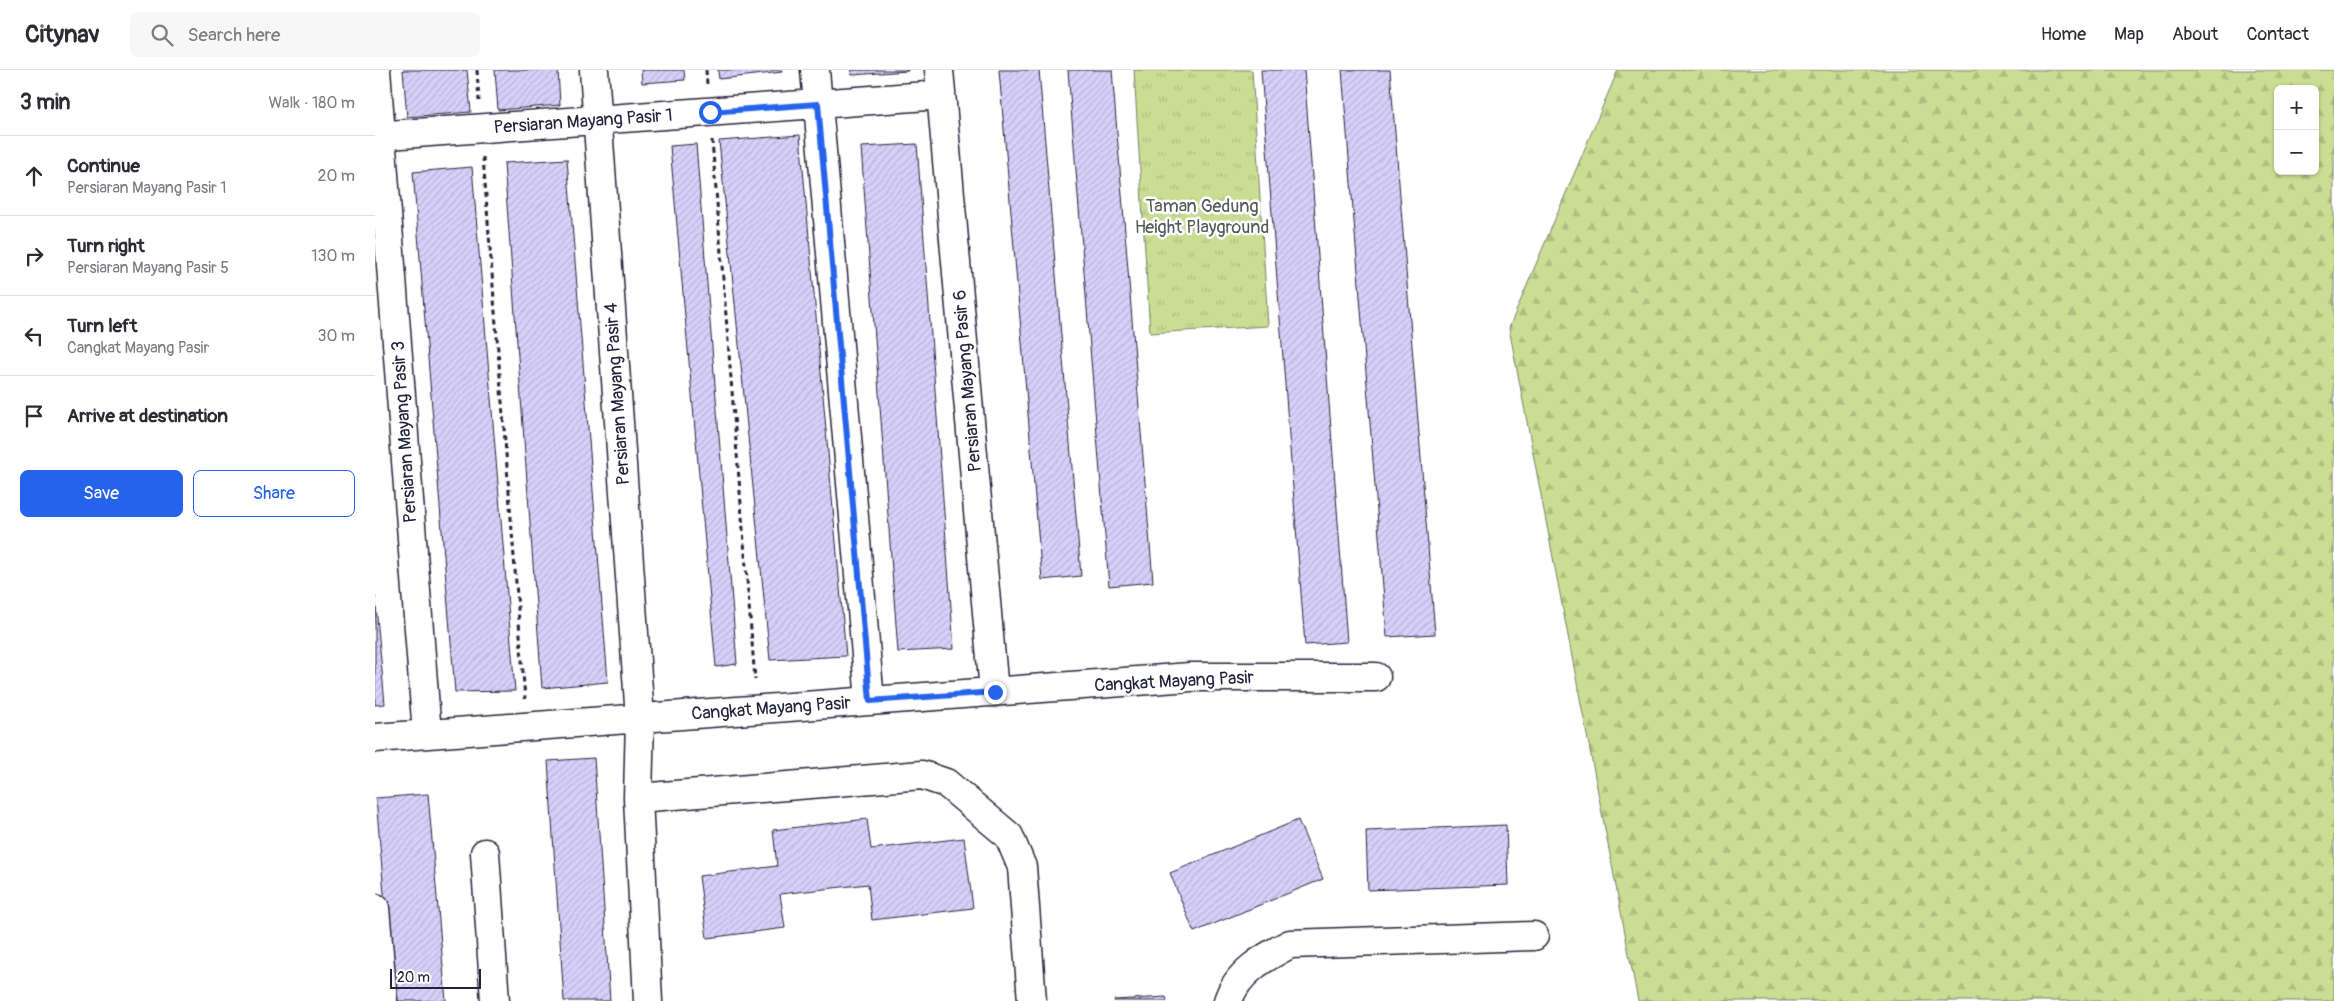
<!DOCTYPE html>
<html lang="en">
<head>
<meta charset="utf-8">
<style>
  body { margin:0; font-family:Pangolin,sans-serif; background:#f7f7f7; color:#2b2b33 }
  .controls { position:absolute; right:15px; top:15px; display:grid; overflow:hidden; border-radius:8px; box-shadow:0 1px 4px #0004 }
  .controls button { width:45px; height:45px; display:grid; place-items:center; padding:0; border:0; border-bottom:1px solid #e1e1e2; background:#fff; color:#2b2b33; font:25px sans-serif }
  .scale { position:absolute; left:15px; bottom:12px; width:91px; box-sizing:border-box; padding-left:5px; border:2px solid #22223b; border-top:0; font-size:14px; line-height:18px; white-space:nowrap; color:#22223b; -webkit-text-stroke:4px #fff; paint-order:stroke }
  .stop { position:absolute; width:15px; height:15px; margin:-11px; border:4px solid #2563eb; border-radius:50%; background:#fff }
  .stop.end { background:#2563eb; border-color:#fff; box-shadow:0 1px 5px #0008 }
  .list { margin:0; padding:0; list-style:none }
  h2 { display:flex; justify-content:space-between; align-items:center; height:65px; margin:0; padding:0 20px; font-size:21px }
  h2 small { font-size:16px; font-weight:400; color:#7c7c81 }
  .list li { display:grid; grid-template-columns:32px 1fr auto; gap:15px; align-items:center; box-sizing:border-box; height:80px; padding:0 20px; border-top:1px solid #e1e1e2 }
  .list b { display:block; font-size:19px; white-space:nowrap }
  .list p { margin:0; font-size:16px; white-space:nowrap; color:#7c7c81 }
  .list em { font-size:16px; font-style:normal; color:#7c7c81 }
  .actions { display:flex; gap:10px; padding:15px 20px }
  .actions a { flex:1; padding:11px 0; border:1px solid #2563eb; border-radius:8px; text-align:center; font-size:18px; color:#2563eb }
  .actions .main { background:#2563eb; color:#fff }
  .icon { flex:none; width:28px; height:28px; fill:none; stroke:currentColor; stroke-width:2; stroke-linecap:round; stroke-linejoin:round }
  .map { position:relative; flex:none; width:1959px; height:931px; overflow:hidden }
  header { display:flex; align-items:center; gap:30px; box-sizing:border-box; height:70px; padding:0 25px; background:#fff; border-bottom:1px solid #e1e1e2 }
  header strong { font-size:24px }
  nav { display:flex; gap:28px; margin-inline-start:auto; font-size:18px }
  .search { width:350px; height:45px; background:#f7f7f7; display:flex; align-items:center; gap:12px; box-sizing:border-box; padding:0 18px; border-radius:8px; color:#7c7c81; font-size:19px }
  main { display:flex }
  aside { flex:1; background:#fff }
  .map>svg:first-child { display:block }
  .grass { fill:url(#grass-tufts); stroke:#768067 }
  .forest { fill:url(#forest-firs); stroke:#768067; fill-rule:evenodd }
  .building { fill:url(#building-hatch); stroke:#22223b }
  .lines { fill:none; stroke-linecap:round; stroke-linejoin:round }
  .minor-casing { stroke:#22223b; stroke-width:31 }
  .path { stroke:#22223b; stroke-width:3; stroke-dasharray:5 4; stroke-linecap:butt }
  .minor { stroke:#fff; stroke-width:28 }
  .route { stroke:#2563eb; stroke-width:6 }
  .labels { text-anchor:middle; stroke-width:5; stroke-linejoin:round; paint-order:stroke }
  .street-label { font-size:18px; fill:#22223b; stroke:#fff }
  .park-label { font-size:18px; fill:#545a55; stroke:#fff }
</style>
</head>
<body>
<header>
<strong>Citynav</strong>
<div class="search"><svg class="icon" aria-label="search" viewBox="0 0 24 24"><circle cx="10" cy="10" r="6"/><path d="M15 15l6 6"/></svg>Search here</div>
<nav><a>Home</a><a>Map</a><a>About</a><a>Contact</a></nav>
</header>
<main>
<aside>
<h2>3 min<small>Walk · 180 m</small></h2>
<ul class="list">
<li><svg class="icon" aria-label="ahead" viewBox="0 0 24 24"><path d="M12 20V5M6 11l6-6 6 6"/></svg><div><b>Continue</b><p>Persiaran Mayang Pasir 1</p></div><em>20 m</em></li>
<li><svg class="icon" aria-label="right" viewBox="0 0 24 24"><path d="M7 20v-9h11M14 6l5 5-5 5"/></svg><div><b>Turn right</b><p>Persiaran Mayang Pasir 5</p></div><em>130 m</em></li>
<li><svg class="icon" aria-label="left" viewBox="0 0 24 24"><path d="M17 20v-9H6M10 6l-5 5 5 5"/></svg><div><b>Turn left</b><p>Cangkat Mayang Pasir</p></div><em>30 m</em></li>
<li><svg class="icon" aria-label="arrive" viewBox="0 0 24 24"><path d="M6 21V4h12l-3 4 3 4H6"/></svg><div><b>Arrive at destination</b></div></li>
</ul>
<div class="actions"><a class="main">Save</a><a>Share</a></div>
</aside>
<div class="map">
<svg width="1959" height="931" viewBox="0 0 1959 931">
  <defs>
    <pattern id="grass-tufts" width="24" height="20" patternUnits="userSpaceOnUse" patternTransform="scale(1.25)"><rect width="24" height="20" fill="#cade93"/><path d="M3 7l-1-3M5 7V3M7 7l1-3M15 17l-1-3M17 17v-4M19 17l1-3" fill="none" stroke="#adbe80"/></pattern>
    <pattern id="forest-firs" width="22" height="20" patternUnits="userSpaceOnUse" patternTransform="scale(1.25)"><rect width="22" height="20" fill="#cade93"/><path d="M5 1l3.5 6h-7zM16 11l3.5 6h-7z" fill="#adbe80"/></pattern>
    <pattern id="building-hatch" width="6" height="6" patternUnits="userSpaceOnUse" patternTransform="scale(1.25)"><rect width="6" height="6" fill="#d7d1fa"/><path d="M-1 1l2-2M0 6l6-6M5 7l2-2" fill="none" stroke="#b8b3d7"/></pattern>
  </defs>
  <rect width="100%" height="100%" fill="#fff"/>
  <filter id="ink" filterUnits="userSpaceOnUse"><feTurbulence type="fractalNoise" baseFrequency=".02" numOctaves="2"/><feDisplacementMap in="SourceGraphic" scale="10" xChannelSelector="R" yChannelSelector="G"/><feConvolveMatrix kernelMatrix="1 2 1 2 8 2 1 2 1" color-interpolation-filters="sRGB"/></filter>
  <g filter="url(#ink)">
    <path class="grass" d="M759 0H877L893 256 775 263Z"/>
    <path class="forest" d="M1243 0H1959V931H1263L1134 258ZM1903 19H1940V101H1903Z"/>
    <path class="building" d="M28 0H92L96 42 32 47Z
      M120 0H183L185 35 123 40Z
      M266 0H309L310 10 267 13Z
      M343 0H407V2L344 9Z
      M476 0H533V1L477 5Z
      M624 0H664L706 506 667 510Z
      M693 0H737L778 512 734 516Z
      M886 0H929L972 572 930 575Z
      M967 0H1015L1060 564 1012 567Z
      M425 65 471 586 395 590 344 71Z
      M321 74 362 594 341 597 295 76Z
      M542 74 579 579 523 582 486 77Z
      M192 89 233 612 167 618 129 93Z
      M97 97 140 621 80 622 38 102Z
      M0 525 10 634 0 635Z
      M219 688 235 931H189L173 691Z
      M53 724 71 931H18L1 728Z
      M492 749 496 779 589 768 598 838 497 850 493 814 405 824 410 858 332 868 324 806 402 796 398 760Z
      M923 750 948 809 819 862 795 803Z
      M1131 755 1133 815 993 820 991 761Z
      M791 927 792 931H739V930Z"/>
    <g class="lines">
      <g class="minor-casing">
        <path id="minor" d="M1 0 52 664
          M219 0 265 648 263 728 273 931
          M440 0 495 631
          M564 0 619 622
          M0 66 566 25
          M0 668 815 607H1001
          M263 728 547 705 571 713 634 766 647 797 657 931
          M110 783 120 931
          M0 838 8 931
          M853 931C862 902 890 887 915 874L1159 866"/>
      </g>
      <path class="path" d="M102 0 104 31
        M331 0 332 14
        M337 70 380 610
        M108 87 150 629"/>
      <use href="#minor" class="minor"/>
    </g>
  </g>
  <g class="lines" filter="url(#ink)">
    <path class="route" d="M335 42 443 34 495 631 620 622"/>
  </g>
  <g class="labels">
    <g class="street-label">
      <text transform="translate(208 51) rotate(-4)" y="6">Persiaran Mayang Pasir 1</text>
      <text transform="translate(592 311) rotate(-95)" y="6">Persiaran Mayang Pasir 6</text>
      <text transform="translate(242 324) rotate(-94)" y="6">Persiaran Mayang Pasir 4</text>
      <text transform="translate(29 362) rotate(-94)" y="6">Persiaran Mayang Pasir 3</text>
      <text transform="translate(799 611) rotate(-3)" y="6">Cangkat Mayang Pasir</text>
      <text transform="translate(396 638) rotate(-4)" y="6">Cangkat Mayang Pasir</text>
    </g>
    <g class="park-label">
      <text x="827" y="142">Taman Gedung<tspan x="827" dy="21">Height Playground</tspan></text>
    </g>
  </g>
</svg>
<div class="controls">
<button>+</button>
<button>−</button>
</div>
<div class="scale">20 m</div>
<div class="stop" style="left:335px;top:42px"></div>
<div class="stop end" style="left:620px;top:622px"></div>
</div>
</main>
</body>
</html>
